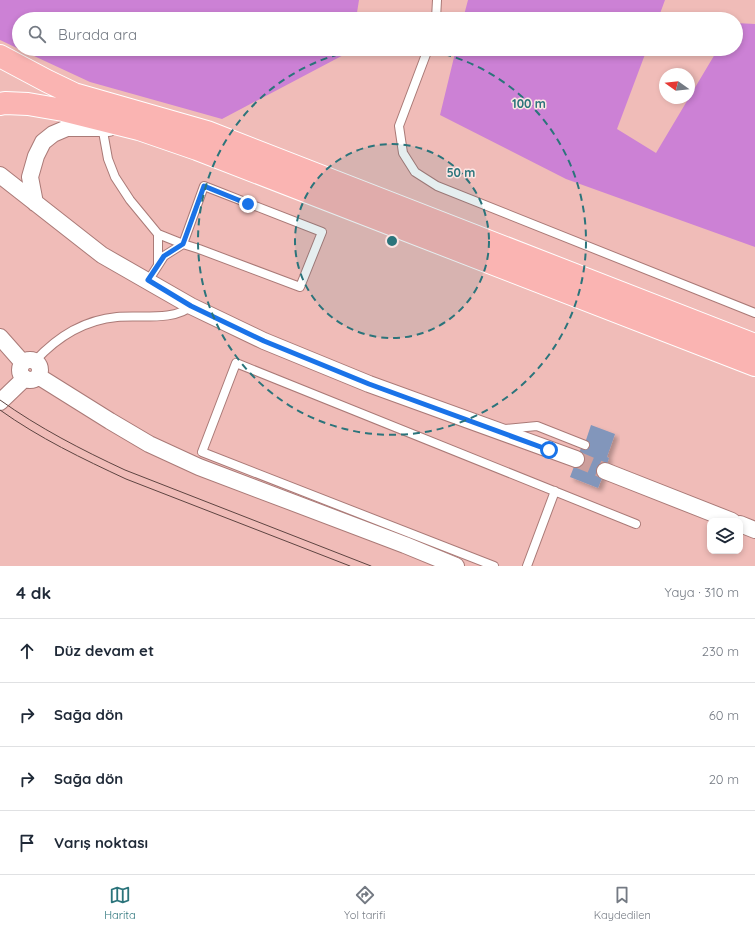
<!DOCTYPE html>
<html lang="tr">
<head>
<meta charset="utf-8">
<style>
  body { margin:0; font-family:Quicksand,sans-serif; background:#f6f6f7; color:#1f2937 }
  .controls { position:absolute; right:12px; bottom:12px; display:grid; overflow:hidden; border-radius:8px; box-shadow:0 2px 6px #0003 }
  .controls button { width:36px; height:36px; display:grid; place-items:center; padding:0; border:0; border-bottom:1px solid #e0e1e3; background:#fff; color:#1f2937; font:20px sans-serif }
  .compass { position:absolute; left:659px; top:68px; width:36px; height:36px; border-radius:50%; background:#fff; box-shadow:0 2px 6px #0003; rotate:285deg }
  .stop { position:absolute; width:12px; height:12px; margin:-9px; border:3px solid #1a73e8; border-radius:50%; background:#fff }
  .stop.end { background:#1a73e8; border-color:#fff; box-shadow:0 1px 4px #0008 }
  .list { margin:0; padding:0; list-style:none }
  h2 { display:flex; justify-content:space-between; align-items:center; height:52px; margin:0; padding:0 16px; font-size:17px }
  h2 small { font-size:13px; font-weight:400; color:#747a83 }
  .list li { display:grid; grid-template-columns:26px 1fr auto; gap:12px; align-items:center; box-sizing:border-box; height:64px; padding:0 16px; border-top:1px solid #e0e1e3 }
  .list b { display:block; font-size:15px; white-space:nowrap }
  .list em { font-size:13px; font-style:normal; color:#747a83 }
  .icon { flex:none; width:22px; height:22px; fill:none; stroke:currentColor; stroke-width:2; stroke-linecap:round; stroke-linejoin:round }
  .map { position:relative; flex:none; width:755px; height:566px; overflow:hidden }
  .search { position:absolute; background:#fff; box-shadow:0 2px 6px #0003; left:12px; right:12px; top:12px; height:44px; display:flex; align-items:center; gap:10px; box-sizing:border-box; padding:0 14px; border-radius:22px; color:#747a83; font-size:15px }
  .sheet { height:308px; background:#fff }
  nav { display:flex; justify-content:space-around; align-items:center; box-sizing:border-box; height:56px; border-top:1px solid #e0e1e3; background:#fff; font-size:11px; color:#747a83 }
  nav a { display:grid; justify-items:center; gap:2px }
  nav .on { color:#2b747b }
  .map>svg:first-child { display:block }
  .green { fill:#cc81d5 }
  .building { fill:#8296bb; filter:url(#shadow) }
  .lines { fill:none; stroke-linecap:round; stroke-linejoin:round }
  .street-tunnel { stroke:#cd9f9c; stroke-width:16; stroke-dasharray:16 8; stroke-linecap:butt }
  .lane-casing { stroke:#aa7a77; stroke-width:10 }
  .street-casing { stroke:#aa7a77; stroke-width:18 }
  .primary-casing { stroke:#fff; stroke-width:24 }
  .lane { stroke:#fff; stroke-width:8 }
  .street { stroke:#fff; stroke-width:16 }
  .primary { stroke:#fab4b2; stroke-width:22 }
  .tram { stroke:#5d4441; stroke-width:1 }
  .route { stroke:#1a73e8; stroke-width:5 }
  .ring { fill:none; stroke:#2b747b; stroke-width:2; stroke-dasharray:7 5 }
  .centre { fill:#2b747b; stroke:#fce6e4; stroke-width:2 }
  .ring-label { font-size:12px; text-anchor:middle; font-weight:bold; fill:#2b747b; stroke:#fce6e4; stroke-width:3; stroke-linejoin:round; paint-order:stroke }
</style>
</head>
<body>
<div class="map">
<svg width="755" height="566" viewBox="0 0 755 566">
  <defs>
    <filter id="shadow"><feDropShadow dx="3.5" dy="3.5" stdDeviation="2" flood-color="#0004"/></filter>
  </defs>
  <rect width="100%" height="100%" fill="#f0bcb8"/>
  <path class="green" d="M0 0H359L356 19H19V49L0 40Z
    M468 0H665L658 19H463Z
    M736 23 755 24V247L566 179 440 115 456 49H647L617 129 656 153 718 49H736Z
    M19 49H351V51L222 119 90 82Z"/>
  <path class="building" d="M591 425 615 434 607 457 609 458 605 471 598 488 570 477 581 448 583 449Z"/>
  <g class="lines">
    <path class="street-tunnel" d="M576 459 605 471"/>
    <g class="lane-casing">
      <path id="lane" d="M436 19 437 0
        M428 49 399 126 403 153 415 172 437 186 755 313
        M102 126 108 159 115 177 130 200 158 234 183 244 204 186 322 232 300 287 199 249 183 244 164 256 148 281
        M158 234V265
        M35 361C57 337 85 320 117 317 138 315 176 321 191 306
        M505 429 537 426 585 445
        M494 566 202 452 236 363 636 524
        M527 566 555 491"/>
    </g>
    <g class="street-casing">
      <path id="street" d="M0 175 102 255 191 306 264 341 369 384 576 459
        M35 203 30 177 36 156 43 142 53 134 67 128H109
        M0 337 23 363
        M20 370a10 10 0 1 1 20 0a10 10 0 1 1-20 0Z
        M38 376 110 421 149 444 199 467 405 545 456 566
        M0 402 25 378
        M605 471 732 521
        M740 524 755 530"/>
    </g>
    <g class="primary-casing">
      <path id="primary" d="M0 56 47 81 74 94 207 132 755 345
        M0 104 5 103 28 104 63 110 139 129 197 149 755 365"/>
    </g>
    <use href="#lane" class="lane"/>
    <use href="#street" class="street"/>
    <use href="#primary" class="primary"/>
    <path class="tram" d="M0 400C39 428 82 450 125 470L371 566
      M0 410C39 438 83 459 126 479L350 566"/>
  </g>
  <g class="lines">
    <path class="route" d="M248 204 204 186 183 244 164 256 148 280 191 306 264 341 369 384 549 450"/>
  </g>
  <circle cx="392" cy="241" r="97" fill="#2b747b" fill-opacity=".12"/>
  <g class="ring">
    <circle cx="392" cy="241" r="97"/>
    <path d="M421 49A194 194 0 1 1 363 49"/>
  </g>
  <circle cx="392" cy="241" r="6" class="centre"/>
  <g class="ring-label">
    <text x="529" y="108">100 m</text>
    <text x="461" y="177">50 m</text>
  </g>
</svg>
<div class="controls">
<button><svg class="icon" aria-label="layers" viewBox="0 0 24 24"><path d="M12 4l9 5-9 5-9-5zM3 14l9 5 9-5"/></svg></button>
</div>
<svg class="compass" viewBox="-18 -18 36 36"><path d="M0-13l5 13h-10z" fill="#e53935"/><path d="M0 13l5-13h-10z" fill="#747a83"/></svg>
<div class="stop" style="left:549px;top:450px"></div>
<div class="stop end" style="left:248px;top:204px"></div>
<div class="search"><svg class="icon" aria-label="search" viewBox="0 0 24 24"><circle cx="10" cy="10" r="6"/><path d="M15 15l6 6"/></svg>Burada ara</div>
</div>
<section class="sheet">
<h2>4 dk<small>Yaya · 310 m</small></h2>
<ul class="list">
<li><svg class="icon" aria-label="ahead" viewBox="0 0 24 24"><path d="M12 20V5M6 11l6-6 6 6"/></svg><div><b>Düz devam et</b></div><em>230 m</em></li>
<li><svg class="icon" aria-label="right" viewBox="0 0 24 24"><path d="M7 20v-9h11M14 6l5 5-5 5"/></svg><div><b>Sağa dön</b></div><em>60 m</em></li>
<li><svg class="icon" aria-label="right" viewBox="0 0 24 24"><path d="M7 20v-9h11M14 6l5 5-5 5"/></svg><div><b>Sağa dön</b></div><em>20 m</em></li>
<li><svg class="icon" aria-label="arrive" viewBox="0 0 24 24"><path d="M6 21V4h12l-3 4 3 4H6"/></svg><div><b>Varış noktası</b></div></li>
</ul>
</section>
<nav>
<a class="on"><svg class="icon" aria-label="map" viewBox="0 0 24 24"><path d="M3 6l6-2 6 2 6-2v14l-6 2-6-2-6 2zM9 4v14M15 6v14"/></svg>Harita</a>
<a><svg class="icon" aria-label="directions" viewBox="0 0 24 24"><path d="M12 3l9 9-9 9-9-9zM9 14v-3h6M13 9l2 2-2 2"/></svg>Yol tarifi</a>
<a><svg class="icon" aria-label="saved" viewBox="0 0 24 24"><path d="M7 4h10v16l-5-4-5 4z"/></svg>Kaydedilen</a>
</nav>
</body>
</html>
